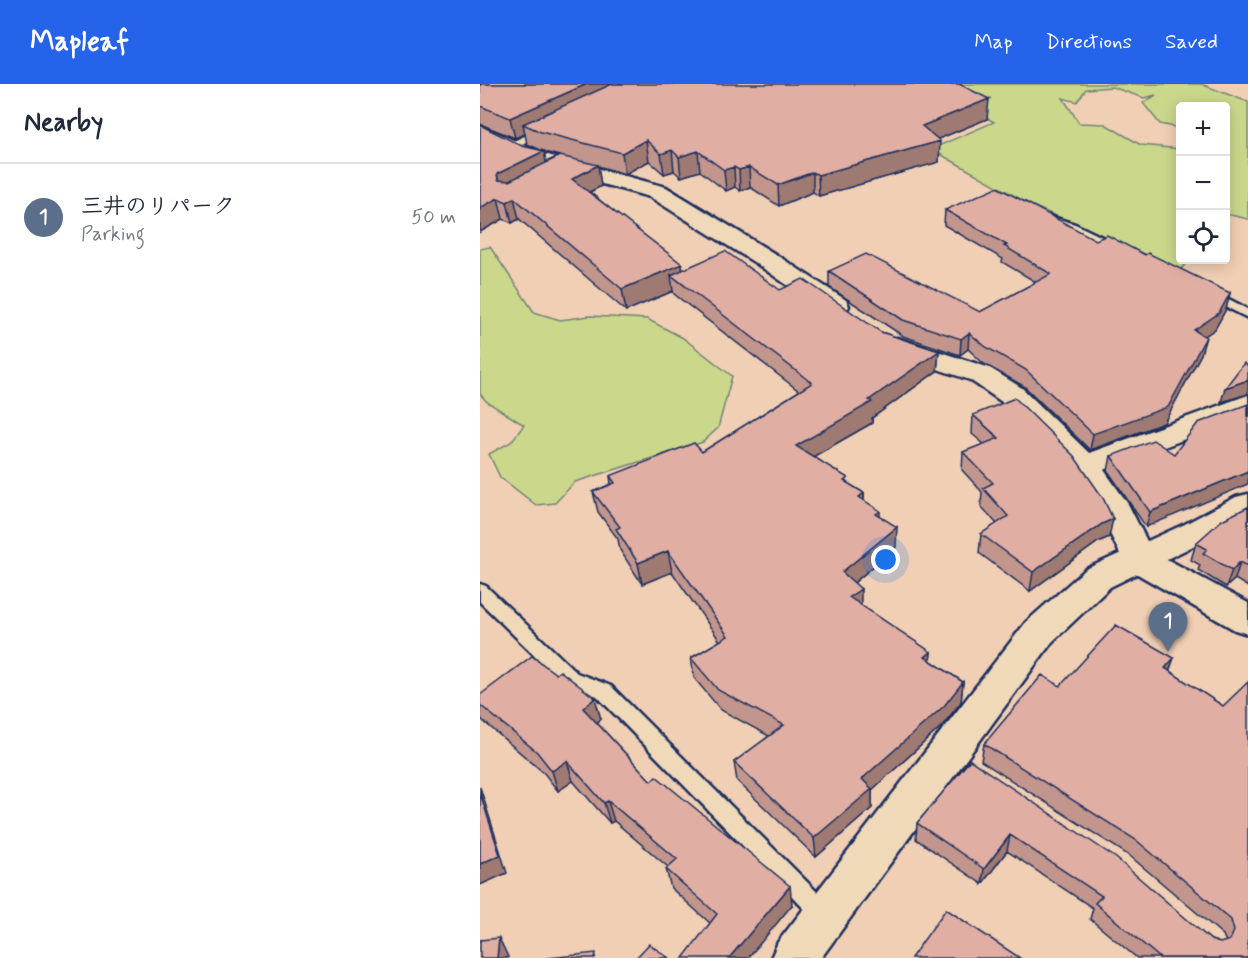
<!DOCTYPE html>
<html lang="en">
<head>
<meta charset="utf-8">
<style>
  body { margin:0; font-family:Mynerve,"Klee One",sans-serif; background:#f6f6f7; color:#1f2937 }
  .controls { position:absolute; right:18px; top:18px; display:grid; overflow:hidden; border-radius:6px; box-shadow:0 3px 15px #0003 }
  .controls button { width:54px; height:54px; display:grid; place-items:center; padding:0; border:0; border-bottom:2px solid #e0e1e3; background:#fff; color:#1f2937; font:30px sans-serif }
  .you { position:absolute; left:406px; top:476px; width:21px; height:21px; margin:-15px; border:4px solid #fff; border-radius:50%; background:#1a73e8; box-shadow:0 0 0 9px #1a73e833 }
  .badge { display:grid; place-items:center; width:39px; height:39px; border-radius:50%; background:#2563eb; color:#fff; font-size:20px; font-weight:700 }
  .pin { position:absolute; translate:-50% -50px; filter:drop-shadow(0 2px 3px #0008) }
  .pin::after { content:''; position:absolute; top:32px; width:21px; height:18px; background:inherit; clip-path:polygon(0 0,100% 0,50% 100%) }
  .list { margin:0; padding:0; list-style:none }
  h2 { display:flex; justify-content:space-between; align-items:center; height:78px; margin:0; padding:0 24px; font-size:26px }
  h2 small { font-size:20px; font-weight:400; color:#747a83 }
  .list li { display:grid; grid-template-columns:39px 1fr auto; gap:18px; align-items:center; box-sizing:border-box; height:108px; padding:0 24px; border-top:2px solid #e0e1e3 }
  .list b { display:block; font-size:22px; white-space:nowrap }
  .list p { margin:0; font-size:20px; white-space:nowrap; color:#747a83 }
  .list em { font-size:20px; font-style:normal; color:#747a83 }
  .icon { flex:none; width:33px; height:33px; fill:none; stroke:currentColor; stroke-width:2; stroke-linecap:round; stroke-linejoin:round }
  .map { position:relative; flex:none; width:768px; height:874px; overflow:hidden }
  header { display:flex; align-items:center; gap:36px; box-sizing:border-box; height:84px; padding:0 30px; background:#2563eb; color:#fff }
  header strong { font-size:28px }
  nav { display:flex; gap:33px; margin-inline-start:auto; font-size:21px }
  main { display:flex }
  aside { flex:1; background:#fff }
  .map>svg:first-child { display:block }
  .green { fill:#cbd88c; stroke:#738475; stroke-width:1.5 }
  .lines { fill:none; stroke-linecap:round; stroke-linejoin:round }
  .service-casing { stroke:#1b2f5e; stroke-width:5 }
  .minor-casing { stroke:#1b2f5e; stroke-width:5 }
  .tertiary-casing { stroke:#1b2f5e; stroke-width:5 }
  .service { fill:#f0d9b9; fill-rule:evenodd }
  .minor { fill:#f0d9b9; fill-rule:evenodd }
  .tertiary { fill:#f0d9b9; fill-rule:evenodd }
  .wall { fill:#c2968d; stroke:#1b2f5e; stroke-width:1.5; fill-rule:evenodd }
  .shaded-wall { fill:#9e7a73; stroke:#1b2f5e; stroke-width:1.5 }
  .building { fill:#e1aea4; stroke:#1b2f5e; stroke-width:1.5 }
</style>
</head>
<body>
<header>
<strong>Mapleaf</strong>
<nav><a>Map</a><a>Directions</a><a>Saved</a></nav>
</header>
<main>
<aside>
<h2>Nearby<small></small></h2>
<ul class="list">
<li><span class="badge" style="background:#5c6f8a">1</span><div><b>三井のリパーク</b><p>Parking</p></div><em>50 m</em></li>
</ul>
</aside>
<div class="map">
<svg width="768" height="874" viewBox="0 0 768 874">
  <rect width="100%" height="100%" fill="#f1cfb4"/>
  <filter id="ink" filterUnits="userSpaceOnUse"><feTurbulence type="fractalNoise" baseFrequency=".0167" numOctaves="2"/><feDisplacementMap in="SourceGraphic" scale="12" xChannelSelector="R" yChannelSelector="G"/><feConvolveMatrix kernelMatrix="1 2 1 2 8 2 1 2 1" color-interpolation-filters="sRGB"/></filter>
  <g filter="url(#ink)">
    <path class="green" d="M453 0H721L768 18V135L746 130V22H700V44L680 40 663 19 676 11 664 14 632 3 606 5 597 18 583 14 599 39 625 40 661 61 700 65V176H710L700 186 553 122 451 65 514 38 489 24 512 14 489 16Z
      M10 163 54 228 80 236 110 232 167 235 203 254 252 292 238 344 223 358 95 398 75 419 56 421 20 393 9 370 31 358 44 341 7 318 0 310V165Z"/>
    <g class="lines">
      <g class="service-casing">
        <path id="service" d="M66 42 71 45 70 47 33 64H25L23 62Z
          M569 132 595 140 645 164 639 168 635 167 565 139 563 136Z
          M729 205 768 225V234L724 212 722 209Z
          M0 500 6 502 97 589 131 602 353 824 356 831 353 838 345 841 337 838 117 612 83 599 0 518Z"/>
      </g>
      <g class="minor-casing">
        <path id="minor" d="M0 41 64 70 186 103 295 170 366 216 369 222 366 228 356 230 346 228 277 180 170 113 48 80 0 56Z
          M417 254 510 284 542 304 609 369 768 311V331L624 386 648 420 672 467 768 519V550L755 546 647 484 621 431 593 389 522 318 490 296 407 268 403 262 407 256Z"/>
      </g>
      <g class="tertiary-casing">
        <path id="tertiary" d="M768 410V435L630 503 572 558 341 874H291L298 858 546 538 606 485 705 440 756 413Z"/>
      </g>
      <use href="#service" class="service"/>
      <use href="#minor" class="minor"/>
      <use href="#tertiary" class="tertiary"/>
    </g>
    <path class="wall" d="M0 0 484 2 507 35 458 55 459 78 339 112 333 108 299 122 270 103 260 107 255 103 246 107 220 87 201 93 194 87 184 90 169 77 145 90 118 82 121 102 110 108 203 186 300 206 401 248 459 267 457 287 392 334V339L334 372 369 400 384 409V417L400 427V433L416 463 374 499 381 521 451 568 450 576 483 598 481 618 462 642 392 706V724L336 773 257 697 254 678 289 652 241 626 214 594 211 574 240 557 192 488 162 500 140 466 138 455 118 428 113 408 131 400 130 392 222 368 319 307 194 210 193 207 146 227 39 135 32 139 23 135 0 148 42 62 63 67 47 60 45 50 35 54 0 40ZM64 68H65L79 72 66 78Z
      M465 126 616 156 665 171 750 209 746 225 735 245 724 252 721 270 684 339 610 366 544 302 504 280 488 265 480 271 423 252 349 203V187L500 228 556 198 522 178 523 175 464 141Z
      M493 331 629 453 618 458 550 507 499 469 501 450 517 440 501 422 502 408 482 386 483 368 504 360 492 350Z
      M694 370 666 443 628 387 631 372Z
      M768 423V503L755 495 746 503 718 486 720 481 711 476 716 459Z
      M690 587 768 874H657L610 835 613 824 527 767 502 800 436 755 437 739 490 676 731 856 740 859 746 858 743 851 650 772 501 677 504 660 580 602Z
      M0 611 121 635 117 639 171 697 312 821 230 839 191 804 186 785 188 783 134 737 130 739 93 697 78 707 64 689 2 636 0 631Z"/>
    <path class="shaded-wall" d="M107 0H154L43 40 45 50 35 54 30 34Z
      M509 15 507 35 441 62 442 42Z
      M166 56 169 77 145 90 142 69Z
      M460 57 459 78 339 112 338 91Z
      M192 66 194 87 184 90 181 70Z
      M64 67 68 88 22 111 23 117 17 90Z
      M218 67 220 87 201 93 199 73Z
      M118 81 121 102 96 115 92 95Z
      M254 83 255 103 246 107 244 86Z
      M269 83 270 103 260 107 259 86Z
      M333 88V108L299 122 298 101Z
      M18 114 23 135 0 148V124Z
      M34 114 39 135 32 139 27 118Z
      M202 180 204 201 191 191 193 207 146 227 142 205Z
      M750 209 746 225 735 245 710 262 714 246Z
      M489 249 488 265 480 271 481 255Z
      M726 253 721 270 684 339 610 366 613 350Z
      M459 267 457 287 392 334V339L317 382 316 362 389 316Z
      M768 296V310L741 318 745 304Z
      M768 387V400L666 443 670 428Z
      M384 409V430L379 413Z
      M633 435 629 453 618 458 550 507 553 488 622 440Z
      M417 443 416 463 362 509V488Z
      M188 467 192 488 162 500 158 479Z
      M760 478 755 495 746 503 752 486Z
      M381 505V525L369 513Z
      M451 568 449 588 445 573Z
      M694 574 688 591 685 584Z
      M483 598 481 618 462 642 392 706V724L336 773 334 754 382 695Z
      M115 614 121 635 109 645 103 624Z
      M87 677 93 697 78 707 72 687Z
      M0 703 27 789 0 801Z
      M128 717 134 737 130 739 124 719Z
      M530 751 527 767 502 800 504 785Z
      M310 802 312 821 268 874H249Z
      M19 854 28 873V874H17Z"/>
    <path class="building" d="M0 0H107L30 34 0 22Z
      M132 0H479L509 15 442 42 460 57 338 91 333 88 298 101 269 83 259 86 254 83 244 86 218 67 199 73 192 66 181 70 166 56 142 69 61 48 43 40Z
      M0 41 42 62 64 67 17 90 18 96 29 97 80 72 118 81 92 95 202 180 142 205 34 114 27 118 18 114 0 124Z
      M517 103 616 156 627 151 665 171 668 169 750 209 739 229 714 246 726 253 688 323 613 350 546 286 506 263 489 249 481 255 423 236 349 187 386 170 500 228 571 190 524 162 527 161 465 126Z
      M245 167 300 206 323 195 401 248 459 267 389 316 392 318 316 362 368 394 364 397 384 409 379 413 400 427 396 430 417 443 362 488 381 505 369 513 451 568 445 573 483 598 464 622 382 695 392 705 334 754 254 678 304 641 238 606 211 574 248 552 188 467 158 479 136 445 140 443 113 408 135 399 130 392 214 359 222 368 332 299 191 191Z
      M764 279 768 282V296L745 304Z
      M535 314 594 372 623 414 633 435 622 440 553 488 501 450 528 432 503 404 513 399 483 368 519 354 493 331Z
      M768 320V387L670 428 631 372 673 356 694 370 718 339Z
      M768 423V482L760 478 752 486 723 469 727 465 716 459 742 436Z
      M636 541 694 574 685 584 743 622 768 598V874H680L615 819 622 812 530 751 504 785 437 739 490 676 636 774 731 856 740 859 750 856 754 847 751 836 656 756 504 660 562 591 580 602Z
      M52 572 76 590 80 587 115 614 103 624 171 697 176 692 310 802 249 874H203L237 830 186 785 197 775 128 717 124 719 87 677 72 687 57 668 0 621V611Z
      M0 709 20 771 0 780Z
      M466 825 540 874H431Z
      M19 854 17 874H0V856Z
      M169 860 189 874H156Z
      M116 869 115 874H68Z"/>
  </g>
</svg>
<div class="controls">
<button>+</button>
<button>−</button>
<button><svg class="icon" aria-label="locate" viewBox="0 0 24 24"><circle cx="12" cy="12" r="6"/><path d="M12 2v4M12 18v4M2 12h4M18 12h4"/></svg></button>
</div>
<div class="you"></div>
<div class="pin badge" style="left:688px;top:568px;background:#5c6f8a">1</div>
</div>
</main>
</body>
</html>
